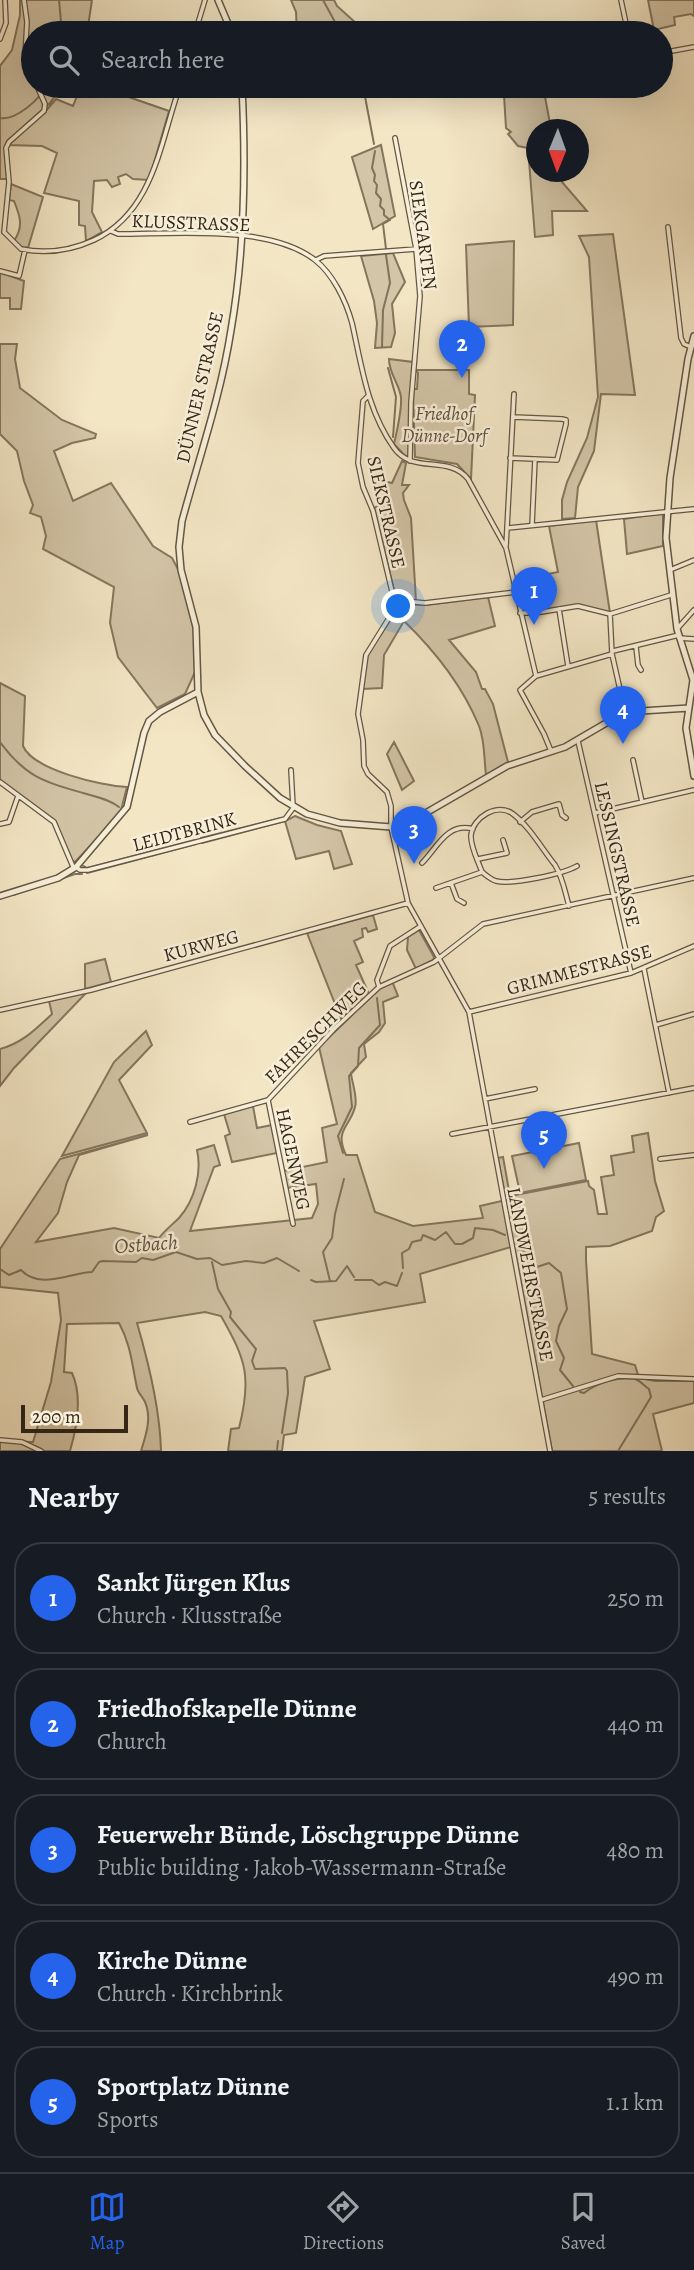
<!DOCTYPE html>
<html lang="en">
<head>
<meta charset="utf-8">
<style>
  body { margin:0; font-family:Alegreya,serif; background:#20242c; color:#f1f3f6 }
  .compass { position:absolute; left:526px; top:119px; width:63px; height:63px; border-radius:50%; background:#171b24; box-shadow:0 7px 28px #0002; rotate:181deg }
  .scale { position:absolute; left:21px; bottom:18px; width:107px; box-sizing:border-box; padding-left:7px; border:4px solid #352615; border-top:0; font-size:19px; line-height:24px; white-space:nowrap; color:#352615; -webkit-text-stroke:5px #f7efd9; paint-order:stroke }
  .you { position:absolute; left:399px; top:607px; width:24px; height:24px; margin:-18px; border:5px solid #fff; border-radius:50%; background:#1a73e8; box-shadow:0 0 0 10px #1a73e833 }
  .badge { display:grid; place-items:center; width:46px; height:46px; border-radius:50%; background:#2563eb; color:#fff; font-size:23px; font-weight:700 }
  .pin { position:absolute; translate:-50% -58px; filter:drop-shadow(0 2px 4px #0008) }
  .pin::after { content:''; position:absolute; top:37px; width:24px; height:21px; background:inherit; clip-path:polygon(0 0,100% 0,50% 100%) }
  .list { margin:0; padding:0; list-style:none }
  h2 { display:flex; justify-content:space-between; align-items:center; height:91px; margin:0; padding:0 28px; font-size:30px }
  h2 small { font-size:23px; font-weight:400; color:#9ea1a6 }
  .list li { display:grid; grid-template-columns:46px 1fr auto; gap:21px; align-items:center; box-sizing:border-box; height:112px; margin:0 14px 14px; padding:0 14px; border:2px solid #363941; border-radius:28px }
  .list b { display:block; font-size:26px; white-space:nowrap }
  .list p { margin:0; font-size:23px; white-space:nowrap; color:#9ea1a6 }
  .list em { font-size:23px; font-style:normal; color:#9ea1a6 }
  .icon { flex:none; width:38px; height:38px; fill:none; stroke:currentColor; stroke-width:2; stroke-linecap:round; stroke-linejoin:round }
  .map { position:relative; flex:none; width:694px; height:1451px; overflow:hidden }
  .search { position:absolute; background:#171b24; box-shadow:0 7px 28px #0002; left:21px; right:21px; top:21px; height:77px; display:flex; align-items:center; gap:18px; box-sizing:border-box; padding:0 24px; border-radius:38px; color:#9ea1a6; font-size:26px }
  .sheet { height:721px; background:#171b24 }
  nav { display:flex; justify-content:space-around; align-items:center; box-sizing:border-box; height:98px; border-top:2px solid #363941; background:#171b24; font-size:19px; color:#9ea1a6 }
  nav a { display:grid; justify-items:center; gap:4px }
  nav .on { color:#2563eb }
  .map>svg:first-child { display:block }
  .green { fill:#d3c5a7; stroke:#84765e; stroke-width:2 }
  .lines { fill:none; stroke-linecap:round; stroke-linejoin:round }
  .stream { stroke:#80725b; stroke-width:2 }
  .minor-casing { stroke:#645641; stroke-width:6 }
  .tertiary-casing { stroke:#645641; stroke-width:8 }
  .minor { stroke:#f7efd9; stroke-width:3.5 }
  .tertiary { stroke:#f7efd9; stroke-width:5 }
  .labels { text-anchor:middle; stroke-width:5; stroke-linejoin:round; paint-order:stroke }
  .street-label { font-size:19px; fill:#352615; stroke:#f7efd9 }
  .park-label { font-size:19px; font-style:italic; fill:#5c4e3a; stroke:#f7efd9 }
  .water-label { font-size:21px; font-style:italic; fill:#61523e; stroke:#f7efd9 }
</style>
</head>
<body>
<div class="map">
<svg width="694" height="1451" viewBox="0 0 694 1451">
  <rect width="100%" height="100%" fill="#f3e6c5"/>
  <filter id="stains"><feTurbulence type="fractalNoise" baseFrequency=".00286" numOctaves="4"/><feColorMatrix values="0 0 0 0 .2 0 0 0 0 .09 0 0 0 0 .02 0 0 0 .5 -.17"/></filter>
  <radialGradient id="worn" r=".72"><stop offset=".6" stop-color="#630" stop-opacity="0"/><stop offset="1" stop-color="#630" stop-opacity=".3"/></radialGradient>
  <path class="green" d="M20 0H92L87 33H33V86H62L50 103 7 141 5 146 7 179H0V66L12 50 20 15Z
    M291 0H334L337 6 367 33H297L296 12Z
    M648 0H694V16L691 14 674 17 675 25 654 30Z
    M81 86H97L169 111 149 180 133 179 126 174 118 177 120 184 112 187 107 180 94 181 92 212 102 232 86 241 85 226 79 225V201L44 193 57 153 42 146 8 145 45 112 56 99 73 106Z
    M543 86 551 129 536 130V172H560L562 182 587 211H552L553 235 535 237 528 148 518 146 508 134 511 132 506 128 504 95Z
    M381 145 395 216 373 229 352 157Z
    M11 184 43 197 28 248 20 247 14 241C24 226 20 216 14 201L9 200Z
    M613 234 635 395 601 394 594 451 578 487 575 518 562 519V500L567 482 587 438 598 397 589 257 579 236Z
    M514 241 513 325 469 327 466 245Z
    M393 253 405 282 392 304 395 333 391 347 375 348 377 323 374 301 361 256Z
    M0 272 24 281 21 309H10V298H0Z
    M0 344H17L15 359 20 388 62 420 96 434 95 438 72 443 54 451 73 501 111 483 153 546 172 558 179 571 195 625V672L185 694 157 708 118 657 110 623 114 587 43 549 46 536 41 517 30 513 33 505 24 481 17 451 0 434Z
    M389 359 413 362 409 454 406 457 394 444C397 431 402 410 401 397 399 383 389 374 389 359Z
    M415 370H469V394L475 395 471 479 457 464 415 457 413 395 414 389H417L418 373Z
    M402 461 406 463 402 485H409L403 493 404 500 411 518 416 601 396 598 374 508 386 502C389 495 384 490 387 482L392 483Z
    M661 513 663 515V546L627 554 624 519Z
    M596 520 610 613 578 605 535 612H521L516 586 539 581 538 576 558 572 549 526Z
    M488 597 495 626 449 640 476 672 482 689H485L493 704 508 762 486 775C484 759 485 741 479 726 463 687 434 650 404 621L384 655 382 688 362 689 367 655 391 619 395 604 426 605Z
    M0 683 25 696 23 746C33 770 102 786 127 787L120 814 75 862 72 861 55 821 0 780Z
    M394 742 414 781 402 790 387 754Z
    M295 816 317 825 341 831 352 864 334 869 329 851 296 859 285 821Z
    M373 915 377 929 368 932 366 928 362 929 363 937 354 941 363 962 356 965 369 994 341 1019 307 933Z
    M419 930 434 957 433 960 416 969 407 950 408 937Z
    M105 959 111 982 85 989V964Z
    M392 981 398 996 383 1002 385 1023 379 1032 364 1044 366 1057 351 1073C352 1083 358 1098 355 1107 350 1127 334 1130 346 1155H357L375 1212 413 1226 483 1218 480 1206 506 1200 498 1158 503 1157 510 1196 588 1181 589 1186 594 1190 598 1214H607L601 1177 614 1175 611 1156 634 1152 632 1136 648 1133 655 1181 664 1211 656 1217 652 1231 610 1246 586 1247V1260L592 1354 635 1365 639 1378 655 1381H694V1403L653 1414 662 1451H552L514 1246 420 1274 425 1302 314 1321 330 1369 305 1377 296 1433 284 1435 282 1451H228L231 1429 239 1428C252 1377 246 1360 221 1316L205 1312 137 1323C149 1364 160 1408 161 1451H141C146 1435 152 1418 145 1402 143 1397 138 1393 137 1388 132 1365 131 1345 119 1323L67 1324 64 1372 72 1373C83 1397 77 1427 70 1451H0V1441L33 1442 51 1382 61 1320 58 1293 0 1287V1249L60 1159 148 1135 79 1155 67 1182 58 1213 36 1242 114 1228 159 1238C165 1230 172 1225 179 1218 195 1200 202 1172 197 1150L214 1145 220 1165 214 1167 190 1231 312 1218 318 1204 316 1184 287 1188 283 1171 327 1162 322 1128 337 1124 319 1047 379 989Z
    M87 992 14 1068 0 1086V1049C22 1043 35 1030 52 1014L49 1001Z
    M146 1031 152 1045 119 1080 147 1133 62 1156 114 1062Z
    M253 1106 257 1128 272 1125 277 1153 232 1162 225 1136 230 1134 224 1114Z
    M579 1143 586 1180 520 1193 512 1156Z"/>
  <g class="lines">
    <path class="stream" d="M59 0 62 33
      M323 0 341 33
      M363 86 374 144
      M0 118C15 121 41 99 45 86
      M375 151 372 168 375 175 374 181 377 185 376 193 381 199 380 206 384 210V215L390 220 383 224 386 249
      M382 347 383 310 390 283 386 255
      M388 368 396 397 393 437
      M0 742C26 777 42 781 83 793 96 797 109 799 119 807
      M201 838 281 818
      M202 843 285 821
      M83 866 87 868 195 840
      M87 873 196 844
      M13 895 75 874H82
      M343 1153 338 1136 352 1107 349 1076 358 1066 359 1048 380 1025 377 998
      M517 1246 529 1255 537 1267 549 1263 561 1273 567 1309 559 1326 556 1341 564 1358 560 1370 573 1386
      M212 1262 218 1289 231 1312 230 1317 256 1349 252 1361 255 1369 285 1368 287 1371 288 1393 282 1433
      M403 1268 402 1253 409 1249 412 1242 421 1240 423 1235 435 1240 446 1232 455 1244H462L473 1238 475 1228 493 1230 505 1235
      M0 1269 9 1275 21 1270C40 1290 69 1273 92 1272L99 1262 103 1261 136 1262 142 1258 153 1260 176 1252 197 1259 210 1258 222 1265 246 1261 264 1263 277 1258 299 1271
      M311 1280 316 1282 336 1281 347 1266 354 1277
      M355 1280H372L379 1285 385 1282 397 1286 402 1273
      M330 1281 323 1252 332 1238 335 1214 344 1179
      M580 1392 584 1393C597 1383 618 1376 635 1379 641 1381 644 1386 649 1389L651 1397 618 1451
      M277 1451 278 1441"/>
    <g class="minor-casing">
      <path id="minor" d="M24 0 27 22 25 57 33 77
        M621 0 628 33
        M195 33 205 0
        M0 39 6 23 5 0
        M661 53 694 47
        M395 138 416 249 420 296 411 402 410 461
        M668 227 681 338 684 344 691 347
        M111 231 118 234C173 234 269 224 315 260 333 274 346 301 352 323 362 367 367 410 394 448 413 475 448 454 468 479L506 548 536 676
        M4 232 21 249C46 254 70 251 94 240 154 212 160 142 180 86
        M4 232 9 182 6 148 9 142 44 111 45 104 37 86
        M316 260 324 256 416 249
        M0 271 19 276 25 250
        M368 396 363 401 358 463 363 487 373 511 394 600 389 618 366 655 358 714 363 740 364 766 368 774 387 792 391 806V827L408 903 469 1012 550 1451
        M510 458 557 460 566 424V420L562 419 513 417
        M532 525 535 459
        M507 528 514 394
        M506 546 507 528 694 509
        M670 570 694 560
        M394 600 425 603 516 592
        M559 609 568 666
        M520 613H535L578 606 610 614
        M610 614 612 654 625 712
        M610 614 671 595
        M677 629 694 610
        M679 638 694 639
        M636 647 638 665 641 670
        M613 651 679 635
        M578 741 631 973
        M551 751 544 734 520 690 536 676 612 654
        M633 760 642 802
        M291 770 293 806
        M0 782 54 822 74 869
        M595 813 694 790
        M520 822 532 812 559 804 562 815 566 818
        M0 824 9 822 18 796
        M478 859 507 853 503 840
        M422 863C437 848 447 822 473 829
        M76 867 80 870H88L285 819 294 807
        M451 883 457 899 464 903
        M436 888 482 872
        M569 906C565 892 563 878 555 865 542 849 530 827 513 814 498 802 473 817 471 835 470 846 478 861 482 872 486 875 490 879 496 881 512 885 563 874 577 866
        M644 969 669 1093
        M379 987 377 980 390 946 421 926
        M0 1010 91 990 408 903
        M469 1012 631 973 694 946
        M656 1025 694 1014
        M485 1099 535 1089
        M268 1100 293 1224
        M190 1122 268 1100 334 1029 379 987 434 962 483 924 694 878
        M452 1134 694 1088
        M660 1159 694 1155
        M541 1400 618 1376 694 1379
        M0 1440 22 1442 41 1451"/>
    </g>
    <g class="tertiary-casing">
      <path id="tertiary" d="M218 0 232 33
        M242 86C246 167 245 250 231 330 221 395 199 458 182 521L179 547 181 570 196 627 198 692 204 715 215 735 245 766 280 798 307 814 340 823 391 827 405 825 507 766 565 747 625 712 689 708
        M694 336 688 359 670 478 666 538 677 629 693 680 686 728 694 776
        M0 896 58 878 76 867 127 807 144 733 149 721 160 712 198 692"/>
    </g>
    <use href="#minor" class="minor"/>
    <use href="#tertiary" class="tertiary"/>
  </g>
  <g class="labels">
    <g class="street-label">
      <text transform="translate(191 222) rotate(2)" y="7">KLUSSTRASSE</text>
      <text transform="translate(424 235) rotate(82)" y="7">SIEKGARTEN</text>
      <text transform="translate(199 387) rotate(-77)" y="7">DÜNNER STRASSE</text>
      <text transform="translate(387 512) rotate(77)" y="7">SIEKSTRASSE</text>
      <text transform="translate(184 831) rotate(-15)" y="7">LEIDTBRINK</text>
      <text transform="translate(618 854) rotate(77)" y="7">LESSINGSTRASSE</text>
      <text transform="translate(201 945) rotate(-15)" y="7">KURWEG</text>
      <text transform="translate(579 969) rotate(-15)" y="7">GRIMMESTRASSE</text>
      <text transform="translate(315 1032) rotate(-45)" y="7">FAHRESCHWEG</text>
      <text transform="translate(294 1159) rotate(78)" y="7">HAGENWEG</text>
      <text transform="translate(531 1274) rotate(79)" y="7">LANDWEHRSTRASSE</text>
    </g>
    <g class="park-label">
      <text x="444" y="420">Friedhof<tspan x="444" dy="22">Dünne-Dorf</tspan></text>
    </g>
    <g class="water-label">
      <text transform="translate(146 1244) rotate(-4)" y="7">Ostbach</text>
    </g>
  </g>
  <rect width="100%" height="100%" filter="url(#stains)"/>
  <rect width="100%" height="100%" fill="url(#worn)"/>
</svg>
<svg class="compass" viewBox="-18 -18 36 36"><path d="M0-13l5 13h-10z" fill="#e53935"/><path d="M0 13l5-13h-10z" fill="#9ea1a6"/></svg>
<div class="scale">200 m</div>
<div class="you"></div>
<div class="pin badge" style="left:534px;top:625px">1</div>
<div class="pin badge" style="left:462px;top:378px">2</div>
<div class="pin badge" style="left:414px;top:864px">3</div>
<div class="pin badge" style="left:623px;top:744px">4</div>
<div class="pin badge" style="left:544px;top:1169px">5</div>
<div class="search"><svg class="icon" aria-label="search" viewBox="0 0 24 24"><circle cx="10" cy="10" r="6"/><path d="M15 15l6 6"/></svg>Search here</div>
</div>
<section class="sheet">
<h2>Nearby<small>5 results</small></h2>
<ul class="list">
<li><span class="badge">1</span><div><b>Sankt Jürgen Klus</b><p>Church · Klusstraße</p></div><em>250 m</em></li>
<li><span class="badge">2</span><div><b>Friedhofskapelle Dünne</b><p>Church</p></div><em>440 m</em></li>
<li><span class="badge">3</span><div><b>Feuerwehr Bünde, Löschgruppe Dünne</b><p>Public building · Jakob-Wassermann-Straße</p></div><em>480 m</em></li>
<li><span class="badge">4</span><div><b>Kirche Dünne</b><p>Church · Kirchbrink</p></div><em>490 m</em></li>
<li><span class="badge">5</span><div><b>Sportplatz Dünne</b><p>Sports</p></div><em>1.1 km</em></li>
</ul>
</section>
<nav>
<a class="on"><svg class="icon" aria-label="map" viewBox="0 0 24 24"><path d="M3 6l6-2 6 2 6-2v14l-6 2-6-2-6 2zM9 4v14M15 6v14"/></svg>Map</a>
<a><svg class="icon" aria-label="directions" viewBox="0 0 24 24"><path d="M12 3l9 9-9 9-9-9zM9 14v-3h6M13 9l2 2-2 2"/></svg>Directions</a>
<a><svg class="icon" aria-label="saved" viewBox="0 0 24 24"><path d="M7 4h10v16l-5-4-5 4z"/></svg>Saved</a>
</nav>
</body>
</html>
